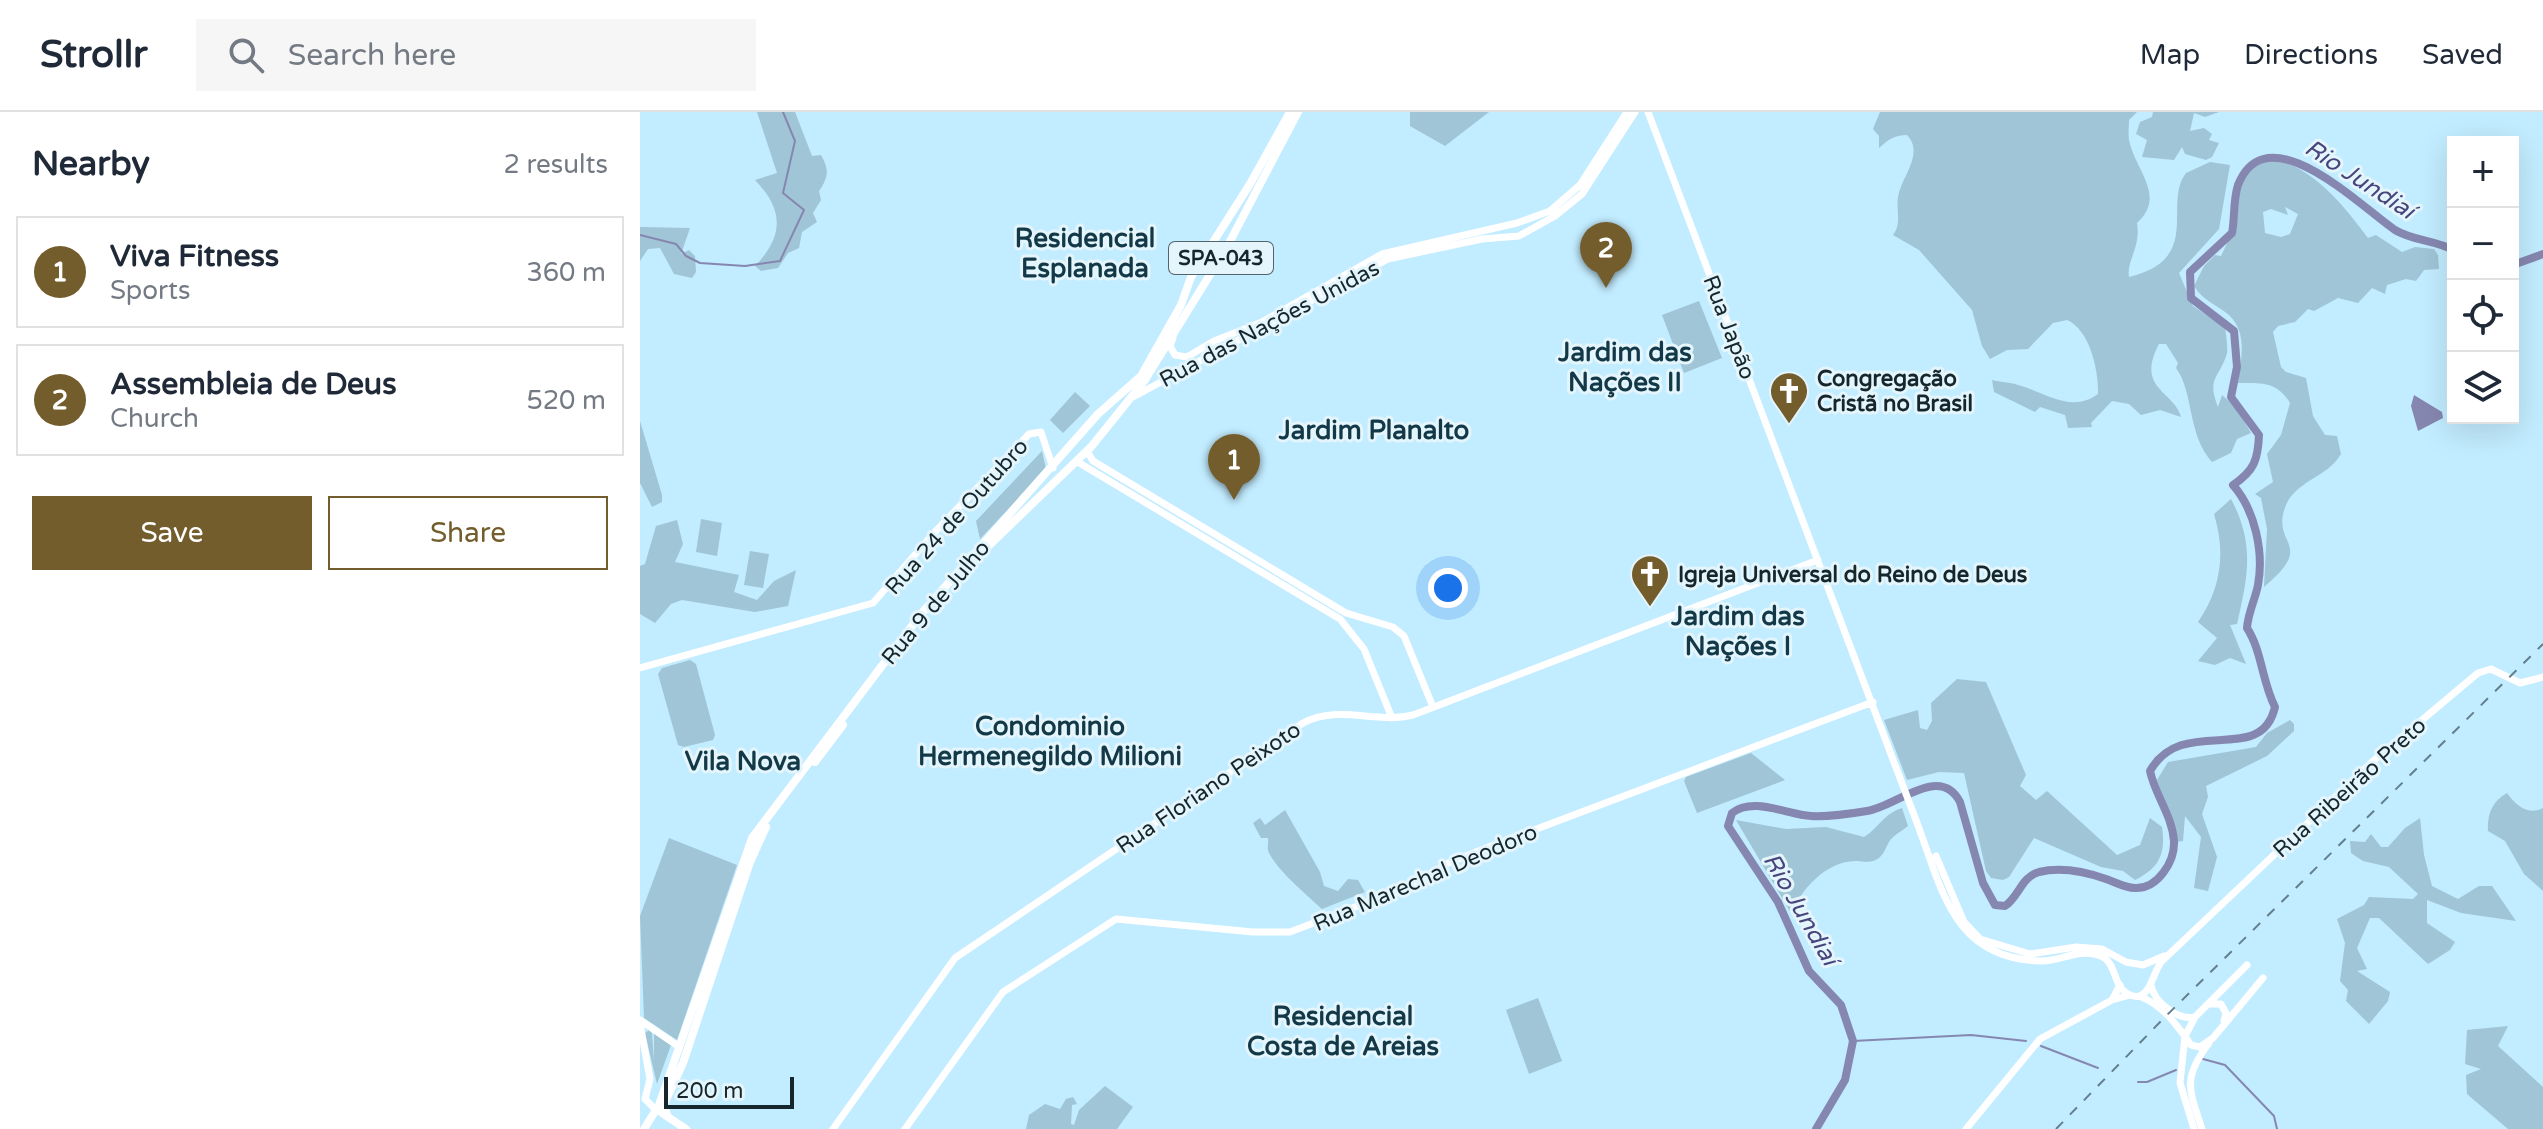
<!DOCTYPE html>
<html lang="en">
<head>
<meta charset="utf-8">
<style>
  body { margin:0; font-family:"Varela Round",sans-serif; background:#f6f6f7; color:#1f2937 }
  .controls { position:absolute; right:24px; top:24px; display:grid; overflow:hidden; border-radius:0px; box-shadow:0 8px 32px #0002 }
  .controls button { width:72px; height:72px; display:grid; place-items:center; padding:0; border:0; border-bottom:2px solid #e0e1e3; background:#fff; color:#1f2937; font:40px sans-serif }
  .scale { position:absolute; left:24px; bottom:20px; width:130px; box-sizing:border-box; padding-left:8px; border:4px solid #16262d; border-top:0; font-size:22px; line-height:28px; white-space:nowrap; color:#16262d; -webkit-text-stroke:6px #e4f5fc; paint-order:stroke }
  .you { position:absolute; left:808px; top:476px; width:28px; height:28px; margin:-20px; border:6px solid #fff; border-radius:50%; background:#1a73e8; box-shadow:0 0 0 12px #1a73e833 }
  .badge { display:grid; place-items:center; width:52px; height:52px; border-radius:50%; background:#735d2c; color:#fff; font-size:26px; font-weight:700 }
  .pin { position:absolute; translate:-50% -66px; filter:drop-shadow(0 2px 4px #0008) }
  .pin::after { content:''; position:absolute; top:42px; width:28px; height:24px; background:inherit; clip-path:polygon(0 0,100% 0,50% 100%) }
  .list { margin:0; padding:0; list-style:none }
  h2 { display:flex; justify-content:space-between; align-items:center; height:104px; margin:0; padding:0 32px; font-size:34px }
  h2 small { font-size:26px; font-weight:400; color:#747a83 }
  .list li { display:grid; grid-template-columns:52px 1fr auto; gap:24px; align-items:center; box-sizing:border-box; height:112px; margin:0 16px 16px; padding:0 16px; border:2px solid #e0e1e3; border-radius:0px }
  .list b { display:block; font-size:30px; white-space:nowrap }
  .list p { margin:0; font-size:26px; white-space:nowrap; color:#747a83 }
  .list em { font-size:26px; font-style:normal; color:#747a83 }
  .actions { display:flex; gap:16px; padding:24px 32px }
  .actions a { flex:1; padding:18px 0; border:2px solid #735d2c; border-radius:0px; text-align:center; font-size:28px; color:#735d2c }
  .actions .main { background:#735d2c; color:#fff }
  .icon { flex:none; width:44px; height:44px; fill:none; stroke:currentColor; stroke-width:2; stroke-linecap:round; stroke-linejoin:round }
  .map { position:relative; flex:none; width:1903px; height:1017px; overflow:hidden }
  header { display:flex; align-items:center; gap:48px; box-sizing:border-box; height:112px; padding:0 40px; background:#fff; border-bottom:2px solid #e0e1e3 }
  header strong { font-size:38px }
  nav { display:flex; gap:44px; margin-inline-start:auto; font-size:28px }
  .search { width:560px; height:72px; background:#f6f6f7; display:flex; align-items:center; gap:20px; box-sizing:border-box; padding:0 28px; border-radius:0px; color:#747a83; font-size:30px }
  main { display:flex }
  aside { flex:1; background:#fff }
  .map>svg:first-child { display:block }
  .green { fill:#9fc5d6; fill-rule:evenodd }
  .water { fill:#8687b0 }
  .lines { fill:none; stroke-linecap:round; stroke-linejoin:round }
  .stream { stroke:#8687b0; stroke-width:2 }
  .river { stroke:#8687b0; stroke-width:8 }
  .secondary { stroke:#fff; stroke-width:7 }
  .primary { stroke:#fff; stroke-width:8 }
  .rail { stroke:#637f8c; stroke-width:2; stroke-dasharray:10 10; stroke-linecap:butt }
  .labels { text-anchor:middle; stroke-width:6; stroke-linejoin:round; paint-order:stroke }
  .shield { fill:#e4f5fc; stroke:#54646b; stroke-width:2 }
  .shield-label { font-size:20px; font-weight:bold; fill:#16262d }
  .street-label { font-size:22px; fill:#16262d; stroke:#e4f5fc }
  .poi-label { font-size:22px; font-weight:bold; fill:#16262d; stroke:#e4f5fc; text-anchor:start }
  .water-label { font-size:24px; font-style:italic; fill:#48457d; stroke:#e4f5fc }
  .quarter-label { font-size:26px; font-weight:bold; fill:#133948; stroke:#e4f5fc }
</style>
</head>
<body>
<header>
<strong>Strollr</strong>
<div class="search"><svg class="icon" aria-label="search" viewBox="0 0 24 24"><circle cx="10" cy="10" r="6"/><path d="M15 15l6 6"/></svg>Search here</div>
<nav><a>Map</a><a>Directions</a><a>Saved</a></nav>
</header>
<main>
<aside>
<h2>Nearby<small>2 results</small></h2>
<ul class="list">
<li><span class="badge">1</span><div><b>Viva Fitness</b><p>Sports</p></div><em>360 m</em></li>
<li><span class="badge">2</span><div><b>Assembleia de Deus</b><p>Church</p></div><em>520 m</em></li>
</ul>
<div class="actions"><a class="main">Save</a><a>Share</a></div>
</aside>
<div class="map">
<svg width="1903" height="1017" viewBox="0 0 1903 1017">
  <rect width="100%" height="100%" fill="#c2ecff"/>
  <path class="green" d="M117 0H155L172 44 181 43C189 57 189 65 179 79L181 88 173 101 177 110 162 120 159 136 148 141 138 156 121 159 115 154C145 123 143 97 115 68L137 61Z
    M770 0H849L805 34 770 14Z
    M1240 0H1497L1489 8C1489 14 1488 22 1489 28 1495 58 1527 84 1497 111 1501 136 1486 149 1489 165 1564 147 1522 92 1546 61L1570 50 1590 53 1579 117 1539 161 1553 194 1585 215C1586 223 1588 234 1587 241 1580 266 1566 265 1578 295L1582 283 1596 295 1611 321 1597 327 1591 341 1572 350C1547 322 1554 280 1536 256L1538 251 1526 232H1519C1495 277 1534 279 1541 305L1520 298 1501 303 1489 292 1472 289 1451 311 1452 315 1428 316 1425 303 1400 295 1395 300 1354 280 1352 268C1360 270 1370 270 1378 273 1405 280 1431 302 1458 282 1459 259 1450 218 1427 208L1413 211 1388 237 1367 238 1350 247 1342 234 1332 198 1279 138 1253 123C1262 112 1256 99 1258 85 1261 65 1285 42 1267 23 1254 23 1248 28 1239 36V24L1233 17Z
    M1513 0H1579L1565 5 1554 1 1550 19 1564 16 1572 22 1569 28 1579 31 1572 45 1566 48 1545 42 1542 35 1534 48 1502 45 1507 28 1496 22 1500 10 1512 5Z
    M1632 45C1676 59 1701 90 1728 126L1736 123 1762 140 1775 135 1794 137 1798 143 1799 157 1784 158 1776 169 1766 167 1747 173 1745 182 1732 176 1718 191 1698 186 1674 199 1668 197 1655 210 1638 214 1633 220 1641 255 1646 260 1666 266 1673 304 1685 323 1697 324 1701 342C1688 365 1657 368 1646 393 1629 434 1678 430 1624 475L1627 417 1621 386 1615 382 1633 370 1627 342 1641 323 1650 291C1637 269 1621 271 1598 271 1601 248 1608 221 1589 203 1576 192 1563 189 1554 174L1564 154 1575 143 1581 144 1594 117 1597 82 1594 78C1602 58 1611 50 1632 45ZM1645 95 1658 102 1650 122 1641 125 1625 121 1623 100 1631 97 1648 103Z
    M0 115 50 116 41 142 49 138 55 144 56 160 52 166 34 162 20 136 8 137 0 149Z
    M1059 189 1082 246 1044 261 1022 203Z
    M435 280 450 294 423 321 410 308Z
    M0 309 22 383V390L12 395 0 371Z
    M402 339 406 357 340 427 336 409Z
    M1591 387C1615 432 1608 464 1597 512L1590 513 1606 552 1590 546 1575 553 1558 549 1577 526 1558 510C1581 477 1586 441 1574 402Z
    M61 407 82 411 77 444 56 440Z
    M37 408 43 432 35 450 99 463 94 480 117 488 134 469 156 458 148 494 115 500 42 488 31 492 15 511 0 502V454L5 452 16 414Z
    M110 439 129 442 123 476 104 473Z
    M50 548 56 552 75 623 73 628 44 635 38 633 18 562 22 556Z
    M1317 567 1346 570 1386 663 1380 674 1396 688 1407 679 1477 743 1500 733 1510 706 1522 715C1526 742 1519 756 1495 768L1483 759 1461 755 1394 726 1369 765 1363 768 1351 766 1346 759 1324 661 1299 660 1267 668 1244 608 1278 598 1280 616 1287 618 1292 609 1291 591Z
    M1650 608 1654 612V619L1627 644 1566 674 1568 685 1562 702 1577 745 1568 779 1554 776 1561 725 1545 704 1543 729 1536 730 1517 668 1528 650 1616 635 1627 621Z
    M1111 641 1145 668 1057 701 1044 669 1046 665Z
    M1867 681C1876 693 1887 704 1903 696V779L1884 762 1865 729 1848 719C1847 703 1852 689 1867 681Z
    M1262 696 1268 714C1262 719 1253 723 1249 730 1246 735 1244 742 1239 746 1231 752 1225 749 1215 749 1185 750 1162 777 1151 801L1096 708 1146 717 1186 715 1224 725C1239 716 1243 702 1262 696Z
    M645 698 680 760 684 774 698 779 708 767 718 768 725 780 682 797C669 785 633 755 628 738 627 734 629 730 628 726H621L613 711 620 706 625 713Z
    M1780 706 1784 743 1792 774 1818 787 1839 774H1852L1876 809 1821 801 1787 788V811L1815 830 1810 838 1788 852 1739 806H1730L1717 836 1727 857 1717 859 1750 880 1748 889 1729 912 1706 889 1708 878 1700 869 1705 831 1697 807 1724 793 1729 785 1773 787 1778 782 1749 755 1723 749 1711 741 1710 729 1725 730 1731 722 1741 735H1748L1765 716Z
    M29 726 97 753 37 928 4 906 0 804Z
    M898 886 922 949 889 962 866 898Z
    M1868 914 1858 934 1903 975V1017H1868L1827 982 1826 963 1841 957 1825 952 1827 918Z
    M9 918 12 921 14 950V921L31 933 17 972 5 921Z
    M465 974 493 995 477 1017H386L389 1003 405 992 420 997 426 987 433 985 437 992 432 993 431 1012 434 1013 439 998Z"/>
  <path class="water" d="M1774 283 1802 300 1803 306 1778 319 1771 294Z"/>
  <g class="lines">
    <path class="stream" d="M0 123 36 132 46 144 60 151 105 154 140 149 164 98 143 81 155 29 143 0
      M1213 929 1331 923 1386 929
      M1401 934 1458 956
      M1563 947 1585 953 1634 1004 1637 1017
      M1498 970H1507L1536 958"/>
    <path class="river" d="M1873 153 1903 142
      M1176 1017 1205 968 1213 929 1201 893 1169 859 1138 790 1088 714 1092 701C1113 684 1148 703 1171 704 1189 705 1209 702 1227 699 1256 695 1300 651 1320 690L1343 771 1355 793 1365 794C1379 785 1381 765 1399 760 1420 755 1446 760 1466 767 1475 770 1485 776 1495 776 1518 777 1535 749 1534 729 1532 703 1515 683 1510 659 1543 601 1621 656 1635 595 1622 570 1622 539 1607 516 1608 501 1615 488 1618 473 1624 440 1615 398 1593 373 1614 359 1618 348 1619 323L1591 285 1597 255 1594 219 1551 186 1550 160 1592 121C1595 106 1593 88 1598 73 1627 0 1720 94 1755 118 1773 129 1795 128 1813 138"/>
    <path class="secondary" d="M1008 0 1274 703C1302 774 1310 846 1400 849 1418 850 1435 838 1454 842 1479 846 1470 872 1488 882 1510 894 1512 860 1522 849L1732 650 1838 561 1851 557 1880 571 1903 565
      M533 226 530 234 535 243 547 245 574 229 622 210 742 142 877 111 910 99 940 73 987 0
      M495 284 748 147 842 127 879 124 915 104 942 82 995 0
      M447 339 453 349 706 501 753 515 764 524 793 595
      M436 349 700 507 724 537 752 606
      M0 556 233 491 293 422 389 322 401 320 413 356
      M1296 744 1324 810 1340 827 1390 842 1436 835 1462 837 1486 850 1503 853 1524 844
      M1480 873 1472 888 1490 883
      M1511 873C1514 890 1538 909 1555 905
      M1499 884C1523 893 1537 913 1551 933L1560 935 1573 926 1623 866
      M1568 892H1581L1586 901 1584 909
      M0 908 38 934
      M0 912 10 967 5 987 16 998
      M193 1017 315 846 663 611C697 592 736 612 773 603L1178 448
      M265 1017 363 880 476 807 613 820H650L780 770 806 752 846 736 1233 590
      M1326 1017 1400 927 1472 888
      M1554 1017 1540 971 1545 924 1555 905 1607 853
      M1562 1017C1549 977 1542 967 1569 931"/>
    <path class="primary" d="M336 446 451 335 505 268 587 135 658 0
      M175 650 203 613
      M22 1001 46 1017
      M27 1003 24 992 43 951 110 750 126 715
      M4 1017 19 993 112 726 281 502 458 302 501 264 541 193 551 165 610 72 650 0"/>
    <path class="rail" d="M1416 1017 1525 905 1903 532"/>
  </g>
  <defs>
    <g id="church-pin" transform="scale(2)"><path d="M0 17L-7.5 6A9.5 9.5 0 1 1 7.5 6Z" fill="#735d2c" stroke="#e4f5fc"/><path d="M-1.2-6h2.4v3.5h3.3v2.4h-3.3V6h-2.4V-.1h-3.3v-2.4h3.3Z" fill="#fff"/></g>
  </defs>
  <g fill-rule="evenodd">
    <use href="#church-pin" x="1149" y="279"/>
    <use href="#church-pin" x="1010" y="462"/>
  </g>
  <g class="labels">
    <rect class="shield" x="529" y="130" width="104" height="32" rx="6"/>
    <g class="shield-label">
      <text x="581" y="153">SPA-043</text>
    </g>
    <g class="street-label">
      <text transform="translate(629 211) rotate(-28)" y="8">Rua das Nações Unidas</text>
      <text transform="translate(1090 215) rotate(69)" y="8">Rua Japão</text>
      <text transform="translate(316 404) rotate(-48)" y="8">Rua 24 de Outubro</text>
      <text transform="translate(295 490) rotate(-50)" y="8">Rua 9 de Julho</text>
      <text transform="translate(568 675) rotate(-34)" y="8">Rua Floriano Peixoto</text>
      <text transform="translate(1709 675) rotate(-42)" y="8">Rua Ribeirão Preto</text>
      <text transform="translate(785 765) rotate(-23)" y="8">Rua Marechal Deodoro</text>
    </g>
    <g class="poi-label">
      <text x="1177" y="274">Congregação<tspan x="1177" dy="25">Cristã no Brasil</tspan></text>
      <text x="1038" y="470">Igreja Universal do Reino de Deus</text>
    </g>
    <g class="water-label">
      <text transform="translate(1720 67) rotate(33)" y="8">Rio Jundiaí</text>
      <text transform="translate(1161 797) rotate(60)" y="8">Rio Jundiaí</text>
    </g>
    <g class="quarter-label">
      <text x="445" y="135">Residencial<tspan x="445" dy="30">Esplanada</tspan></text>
      <text x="985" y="249">Jardim das<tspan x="985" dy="30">Nações II</tspan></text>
      <text x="734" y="327">Jardim Planalto</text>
      <text x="1098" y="513">Jardim das<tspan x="1098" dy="30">Nações I</tspan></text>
      <text x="410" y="623">Condominio<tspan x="410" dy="30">Hermenegildo Milioni</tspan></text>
      <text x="103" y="658">Vila Nova</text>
      <text x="703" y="913">Residencial<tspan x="703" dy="30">Costa de Areias</tspan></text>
    </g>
  </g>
</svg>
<div class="controls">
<button>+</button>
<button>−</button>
<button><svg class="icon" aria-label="locate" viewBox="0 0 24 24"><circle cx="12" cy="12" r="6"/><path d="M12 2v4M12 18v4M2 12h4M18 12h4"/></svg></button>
<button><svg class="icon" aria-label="layers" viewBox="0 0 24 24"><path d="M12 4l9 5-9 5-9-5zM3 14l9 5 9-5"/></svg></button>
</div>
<div class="scale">200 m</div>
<div class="you"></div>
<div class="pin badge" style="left:594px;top:388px">1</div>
<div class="pin badge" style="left:966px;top:176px">2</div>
</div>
</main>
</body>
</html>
